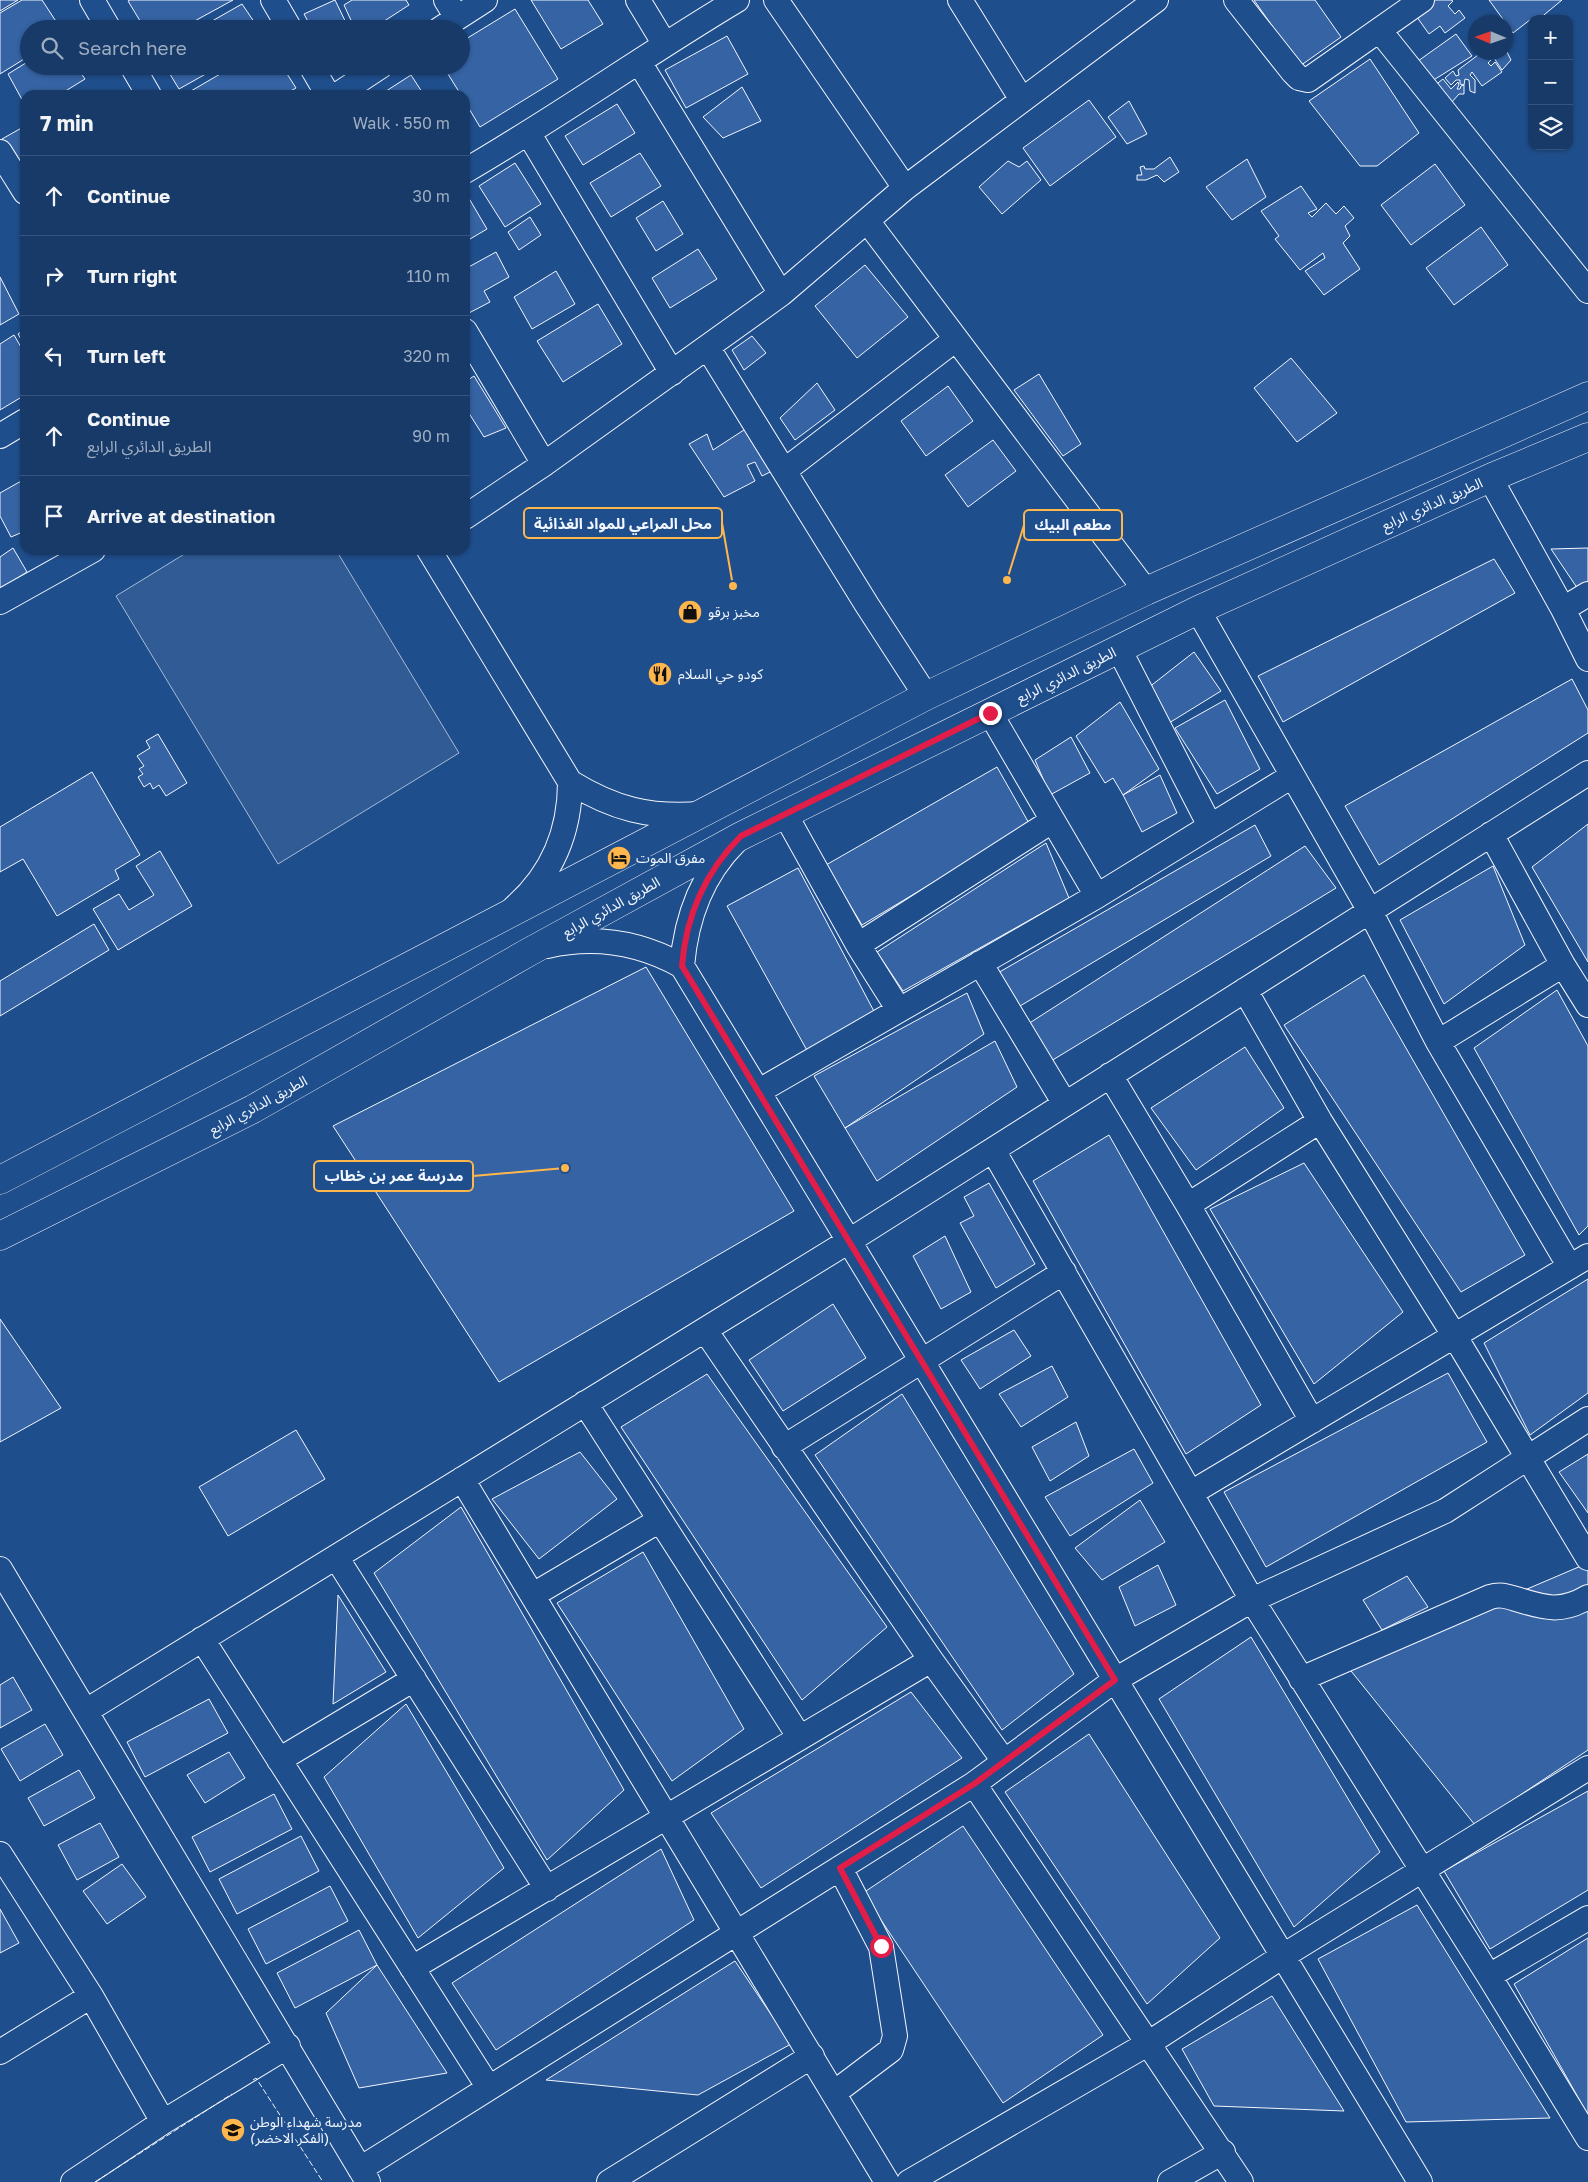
<!DOCTYPE html>
<html lang="en">
<head>
<meta charset="utf-8">
<style>
  body { margin:0; font-family:"Golos Text","Noto Sans Arabic",sans-serif; background:#244571; color:#f1f3f6 }
  .controls { position:absolute; right:15px; top:15px; display:grid; overflow:hidden; border-radius:10px; box-shadow:0 1px 4px #0004 }
  .controls button { width:45px; height:45px; display:grid; place-items:center; padding:0; border:0; border-bottom:1px solid #36547d; background:#173a69; color:#f1f3f6; font:25px sans-serif }
  .compass { position:absolute; left:1468px; top:15px; width:45px; height:45px; border-radius:50%; background:#173a69; box-shadow:0 1px 4px #0004; rotate:272deg }
  .stop { position:absolute; width:15px; height:15px; margin:-11px; border:4px solid #e11d48; border-radius:50%; background:#fff }
  .stop.end { background:#e11d48; border-color:#fff; box-shadow:0 1px 5px #0008 }
  .list { margin:0; padding:0; list-style:none }
  h2 { display:flex; justify-content:space-between; align-items:center; height:65px; margin:0; padding:0 20px; font-size:21px }
  h2 small { font-size:16px; font-weight:400; color:#9eadc0 }
  .list li { display:grid; grid-template-columns:32px 1fr auto; gap:15px; align-items:center; box-sizing:border-box; height:80px; padding:0 20px; border-top:1px solid #36547d }
  .list b { display:block; font-size:19px; white-space:nowrap }
  .list p { margin:0; font-size:16px; white-space:nowrap; color:#9eadc0 }
  .list em { font-size:16px; font-style:normal; color:#9eadc0 }
  .icon { flex:none; width:28px; height:28px; fill:none; stroke:currentColor; stroke-width:2; stroke-linecap:round; stroke-linejoin:round }
  .map { position:relative; flex:none; width:1588px; height:2182px; overflow:hidden }
  .search { position:absolute; background:#173a69; box-shadow:0 1px 4px #0004; left:20px; top:20px; width:450px; height:55px; display:flex; align-items:center; gap:12px; box-sizing:border-box; padding:0 18px; border-radius:28px; color:#9eadc0; font-size:19px }
  .panel { position:absolute; background:#173a69; box-shadow:0 1px 4px #0004; left:20px; top:90px; width:450px; height:465px; border-radius:15px }
  .map>svg:first-child { display:block }
  .green { fill:#305b95; stroke:#a8bbd7 }
  .building { fill:#3563a3; stroke:#f2f6ff }
  .lines { fill:none; stroke-linecap:round; stroke-linejoin:round }
  .minor-casing { stroke:#f2f6ff; stroke-width:26 }
  .major-casing { stroke:#f2f6ff; stroke-width:29 }
  .minor { stroke:#1f4e8c; stroke-width:24 }
  .major { stroke:#1f4e8c; stroke-width:28 }
  .fence { stroke:#f2f6ff; stroke-width:1; stroke-dasharray:6 2.5; stroke-linecap:butt }
  .route { stroke:#e11d48; stroke-width:6 }
  .labels { text-anchor:middle; stroke-width:4; stroke-linejoin:round; paint-order:stroke }
  .street-label { font-size:14px; fill:#f2f6ff; stroke:#1f4e8c }
  .poi-label { font-size:14px; fill:#f2f6ff; stroke:#1f4e8c; text-anchor:start }
  .leader { fill:none; stroke:#ffb74d; stroke-width:2 }
  .callout-dot { fill:#ffb74d; stroke:#1f4e8c; stroke-width:2 }
  .callout { fill:#1f4e8c; stroke:#ffb74d; stroke-width:2 }
  .callout-label { font-size:15px; text-anchor:middle; font-weight:bold; fill:#f2f6ff }
</style>
</head>
<body>
<div class="map">
<svg width="1588" height="2182" viewBox="0 0 1588 2182">
  <rect width="100%" height="100%" fill="#1f4e8c"/>
  <path class="green" d="M191 550H336L459 753 278 864 116 596Z"/>
  <path class="building" d="M0 0H18L0 11Z
    M22 0H42L61 29H29V56L0 74V13Z
    M130 0H233L180 29H145L128 1Z
    M335 0 349 29H312L304 14Z
    M352 0H406L409 5 372 29H355L344 5Z
    M531 0H588L603 24 561 49Z
    M1254 0H1315L1341 37 1300 66Z
    M1433 0H1451L1453 1 1448 6 1455 14 1459 10 1465 18 1445 33 1440 26 1429 34 1414 13Z
    M1489 0H1562L1539 19 1535 16 1513 33Z
    M242 4 259 29H198Z
    M515 9 558 79 480 127 465 102V95H461L443 66H461V42Z
    M1456 34 1472 56 1432 81 1418 61Z
    M727 36 748 74 686 108 665 70Z
    M1506 50 1511 60 1502 70 1490 52H1506Z
    M1482 52H1489L1492 59 1488 63 1491 66 1495 62 1502 72 1482 86 1472 72 1470 75 1475 80V93L1470 91 1469 80 1465 79 1464 85 1460 84V80H1456L1451 85 1445 78 1453 71 1456 76 1459 75 1458 70Z
    M1370 59 1419 133 1377 166H1360L1309 101Z
    M29 61V66H76L85 79 59 95H25V105L8 74Z
    M165 66H220L179 89Z
    M234 66H282L296 88 283 95H184Z
    M411 75 424 95H380Z
    M1443 79 1451 89 1458 82 1459 85 1457 89H1460L1461 86 1464 85V94H1459L1451 103 1434 86Z
    M742 87 761 121 723 138 703 117Z
    M1089 100 1116 137 1050 186 1023 148Z
    M1129 101 1147 134 1127 144 1108 117Z
    M617 104 635 133 583 165 565 136Z
    M25 126V177L2 139Z
    M640 153 661 186 611 217 590 183Z
    M1170 157 1179 172 1164 182 1157 175 1146 180H1137V175H1142L1140 167 1144 166 1145 169H1154Z
    M1247 159 1266 197 1232 220 1206 187Z
    M1008 161 1019 167 1027 161 1041 180 1002 214 979 187Z
    M515 163 541 204 505 227 479 186Z
    M1435 164 1465 205 1411 245 1381 205Z
    M1301 186 1317 209 1308 213 1312 217 1326 203 1336 214 1344 206 1354 218 1345 226 1350 236 1343 243 1360 269 1324 295 1305 271 1325 258 1323 253 1300 270 1275 239 1279 236 1261 211Z
    M467 195 487 229 465 242V196Z
    M663 201 683 234 656 251 636 218Z
    M530 217 541 235 519 250 508 232Z
    M1481 227 1508 265 1454 305 1426 268Z
    M698 249 717 279 670 308 652 278Z
    M496 252 509 277 484 291 490 302 467 314 465 310V269Z
    M865 265 908 317 857 358 815 306Z
    M556 271 575 304 532 329 514 297Z
    M0 277 19 314 0 325Z
    M598 304 622 344 563 382 537 341Z
    M25 329V346L18 334Z
    M14 335 25 354V395L0 410V344Z
    M752 336 766 353 744 370 732 350Z
    M1291 358 1337 413 1297 442 1254 388Z
    M1039 374 1081 444 1063 456 1014 390Z
    M474 376 506 428 484 437 465 407V382Z
    M817 383 835 410 795 440 780 418Z
    M948 386 973 421 926 456 901 421Z
    M747 428 772 471 762 476 755 462 747 465 755 481 724 497 689 444 707 434 713 450Z
    M993 440 1016 471 968 507 945 475Z
    M23 480 25 485V531L11 537 0 516V493Z
    M13 548 27 572 0 589V557Z
    M1588 548V604L1551 549Z
    M1494 559 1515 593 1283 722 1258 676Z
    M1194 652 1221 691 1169 723 1148 688Z
    M1572 679 1588 710V733L1379 865 1345 806Z
    M1225 700 1260 769 1217 794 1175 728Z
    M1120 702 1159 769 1123 795 1113 778 1105 783 1076 736Z
    M158 734 187 783 166 796 159 785 153 789 150 783 144 787 138 777 143 774 139 769 144 766 137 756 150 748 146 741Z
    M1071 737 1090 773 1050 795 1035 760Z
    M997 767 1030 825 862 925 826 865Z
    M92 772 140 855 115 870 119 879 57 916 23 859 0 872V827Z
    M1160 775 1177 813 1142 832 1123 795Z
    M1588 824V962L1532 867Z
    M1255 825 1271 856 1015 1009 996 974Z
    M1046 843 1069 898 903 991 877 952Z
    M1305 846 1336 888 1051 1061 1028 1024Z
    M160 851 192 906 118 950 93 909 119 894 129 910 154 895 136 866Z
    M1493 866 1525 945 1444 1004 1400 920Z
    M798 868 876 1015 809 1054 727 906Z
    M94 924 109 950 0 1016V981Z
    M646 967 794 1211 499 1382 333 1126Z
    M1364 975 1525 1255 1461 1292 1284 1025Z
    M1557 990 1588 1046V1226L1579 1235 1474 1048Z
    M967 993 984 1034 845 1128 814 1076Z
    M995 1041 1017 1087 877 1181 845 1128Z
    M1245 1047 1284 1108 1196 1170 1151 1108Z
    M1109 1135 1261 1405 1186 1454 1033 1181Z
    M1304 1163 1403 1312 1314 1384 1210 1209Z
    M989 1183 1035 1264 996 1288 960 1223 974 1216 964 1197Z
    M945 1236 971 1292 941 1309 913 1256Z
    M1588 1279V1393L1530 1435 1484 1343Z
    M833 1304 866 1358 783 1411 749 1360Z
    M0 1319 61 1408 0 1442Z
    M1014 1330 1031 1356 980 1389 961 1360Z
    M1052 1366 1068 1397 1021 1427 999 1394Z
    M1448 1373 1487 1442 1266 1567 1224 1492Z
    M707 1374 887 1627 802 1700 621 1427Z
    M902 1394 1074 1674 1002 1730 815 1455Z
    M1076 1422 1089 1456 1050 1481 1032 1447Z
    M296 1430 325 1479 228 1536 199 1487Z
    M1134 1449 1153 1483 1070 1536 1045 1497Z
    M580 1452 617 1499 539 1559 492 1499Z
    M1588 1454V1513L1559 1472Z
    M1140 1500 1165 1542 1102 1580 1075 1548Z
    M461 1507 624 1790 547 1860 374 1573Z
    M643 1552 744 1729 672 1781 557 1603Z
    M1588 1563V1750L1475 1825 1347 1666Z
    M1158 1565 1176 1605 1135 1626 1119 1587Z
    M1407 1576 1428 1607 1382 1630 1363 1600Z
    M338 1595 386 1672 333 1704Z
    M1251 1637 1380 1852 1294 1927 1159 1699Z
    M13 1677 32 1710 0 1728V1685Z
    M911 1692 962 1758 761 1888 711 1813Z
    M209 1699 228 1733 145 1777 127 1742Z
    M406 1704 504 1868 418 1938 324 1777Z
    M45 1724 63 1755 20 1781 1 1749Z
    M1089 1734 1220 1938 1147 2004 1005 1792Z
    M229 1752 245 1778 205 1803 187 1775Z
    M79 1770 95 1798 44 1826 28 1798Z
    M1588 1791V1890L1490 1949 1444 1871Z
    M274 1794 292 1829 210 1872 192 1837Z
    M100 1823 119 1857 77 1880 58 1845Z
    M963 1826 1103 2035 1003 2103 863 1893Z
    M301 1836 319 1871 237 1914 219 1879Z
    M661 1849 694 1920 496 2050 452 1983Z
    M122 1864 146 1897 107 1924 83 1891Z
    M330 1886 348 1921 266 1964 248 1929Z
    M1417 1905 1550 2118 1406 2122 1318 1959Z
    M0 1909 19 1943 0 1953Z
    M359 1930 377 1965 295 2008 277 1973Z
    M1588 1938V2115L1514 1984Z
    M735 1961 791 2044 698 2095 546 2080Z
    M377 1965 447 2073 359 2088 326 2013Z
    M1272 1996 1344 2111 1214 2106 1182 2049Z"/>
  <g class="lines">
    <g class="minor-casing">
      <path id="minor" d="M92 0 109 29
        M273 0 290 29
        M446 0 457 18
        M638 0 664 43
        M776 0 905 188
        M960 0 1022 100
        M1236 0 1293 72 1299 78 1308 80 1422 0
        M440 29 485 0
        M1380 31 1588 291
        M639 62 781 294
        M132 66 149 95
        M311 66 328 95
        M337 95 381 66
        M529 134 672 373
        M0 152 25 192
        M465 171C558 117 645 55 737 0
        M868 222 1146 591
        M465 331 544 464
        M708 348 867 605 926 696
        M0 436 25 421
        M784 471 956 339
        M1490 478 1563 609 1588 659
        M465 517 544 464 781 294 905 188 1156 0
        M429 550 570 782C614 809 649 818 701 814
        M0 602 93 550
        M1563 609 1588 594
        M1198 610 1370 911 1438 1042 1570 1267
        M1119 649 1210 826
        M990 713 1097 896
        M785 814 858 945 899 1010
        M1491 834 1563 965 1588 1005
        M514 908C552 875 570 831 570 782
        M858 945 1052 821
        M547 946C595 935 639 942 682 966L1420 2182
        M980 963 1065 1104
        M682 966C686 919 701 876 735 842
        M1245 990 1320 1121 1454 1335 1588 1558
        M1438 1042 1563 965
        M1110 1075 1188 1205 1312 1421
        M759 1091 1097 896 1292 776
        M993 1150 1252 1600 1489 1976 1588 2138
        M1188 1205 1320 1121
        M705 1330 931 1660 1004 1761
        M585 1403 800 1738
        M784 1447 1064 1272
        M462 1479 887 2182
        M1191 1493 1588 1256
        M336 1557 547 1889
        M0 1569 368 2182
        M533 1595 660 1520
        M202 1639 489 2088
        M1301 1679 1490 1597C1500 1594 1506 1596 1516 1599 1545 1608 1561 1613 1588 1597
        M86 1711 849 1241 1588 773
        M279 1760 414 1679
        M974 1784 1241 2182
        M0 1854 91 1996 163 2122
        M412 1968 931 1660
        M1489 1976 1588 1918
        M0 2052 91 1996
        M834 2093 891 2050 895 2036 881 1947 840 1868
        M360 2169 974 1784 1115 1680 1252 1600 1445 1511 1588 1419
        M73 2182 163 2122 288 2046
        M609 2182 812 2056
        M909 2182 1149 2043 1283 1956 1588 1768
        M1170 2182 1223 2152"/>
    </g>
    <g class="major-casing">
      <path id="major" d="M0 1180 926 696 1146 591 1588 396
        M0 1236 253 1109 529 952 741 836 1198 610 1490 478 1588 437"/>
    </g>
    <use href="#minor" class="minor"/>
    <use href="#major" class="major"/>
    <path class="fence" d="M253 2080 256 2078 323 2182
      M95 2182 232 2094"/>
  </g>
  <g class="lines">
    <path class="route" d="M881 1946 840 1868 974 1784 1115 1680 682 966C686 915 705 872 741 836L990 713"/>
  </g>
  <defs>
    <g id="shop-disc" transform="scale(1.25)"><circle r="9.5" fill="#ffb74d" stroke="#1f4e8c"/><path d="M-5-2.5h2.3a2.7 3.5 0 0 1 5.4 0H5L5.5 6h-11ZM-1.5-2.5h3a1.5 2.3 0 0 0-3 0Z" fill="#111"/></g>
    <g id="restaurant-disc" transform="scale(1.25)"><circle r="9.5" fill="#ffb74d" stroke="#1f4e8c"/><path d="M-5-6h1v4h1v-4h1v4h1v-4h1v5L-1.5 .5V6h-2V.5L-5-1ZM5-6V6H3V1.5H1.5Q1.5-4 5-6Z" fill="#111"/></g>
    <g id="hotel-disc" transform="scale(1.25)"><circle r="9.5" fill="#ffb74d" stroke="#1f4e8c"/><path d="M-6-4.5h1.5V1H6V5H4.5V3h-9V5H-6ZM-4 0a1.8 1.8 0 1 1 3.6 0ZM.5 0V-2.5h3Q6-2.5 6 0Z" fill="#111"/></g>
    <g id="school-disc" transform="scale(1.25)"><circle r="9.5" fill="#ffb74d" stroke="#1f4e8c"/><path d="M0-5L7-2L0 1L-7-2ZM-4 1L0 2.5L4 1V4Q0 6-4 4Z" fill="#111"/></g>
  </defs>
  <g fill-rule="evenodd">
    <use href="#shop-disc" x="690" y="612"/>
    <use href="#restaurant-disc" x="660" y="674"/>
    <use href="#hotel-disc" x="619" y="858"/>
    <use href="#school-disc" x="233" y="2130"/>
  </g>
  <g class="labels">
    <g class="street-label">
      <text transform="translate(1432 504) rotate(-24)" y="5">الطريق الدائري الرابع</text>
      <text transform="translate(1066 675) rotate(-26)" y="5">الطريق الدائري الرابع</text>
      <text transform="translate(611 907) rotate(-29)" y="5">الطريق الدائري الرابع</text>
      <text transform="translate(258 1105) rotate(-28)" y="5">الطريق الدائري الرابع</text>
    </g>
    <g class="poi-label">
      <text x="708" y="617">مخبز برقو</text>
      <text x="678" y="679">كودو حي السلام</text>
      <text x="636" y="863">مفرق الموت</text>
      <text x="250" y="2127">مدرسة شهداء الوطن<tspan x="250" dy="16">(الفكر الاخضر)</tspan></text>
    </g>
  </g>
  <path class="leader" d="M733 586L722 523M1007 580L1024 525M565 1168L473 1176"/>
  <g class="callout-dot">
    <circle cx="733" cy="586" r="5"/>
    <circle cx="1007" cy="580" r="5"/>
    <circle cx="565" cy="1168" r="5"/>
  </g>
  <g class="callout">
    <rect x="524" y="508" width="198" height="30" rx="5"/>
    <rect x="1024" y="510" width="98" height="30" rx="5"/>
    <rect x="314" y="1161" width="159" height="30" rx="5"/>
  </g>
  <g class="callout-label">
    <text x="623" y="529">محل المراعي للمواد الغذائية</text>
    <text x="1073" y="530">مطعم البيك</text>
    <text x="394" y="1181">مدرسة عمر بن خطاب</text>
  </g>
</svg>
<div class="controls">
<button>+</button>
<button>−</button>
<button><svg class="icon" aria-label="layers" viewBox="0 0 24 24"><path d="M12 4l9 5-9 5-9-5zM3 14l9 5 9-5"/></svg></button>
</div>
<svg class="compass" viewBox="-18 -18 36 36"><path d="M0-13l5 13h-10z" fill="#e53935"/><path d="M0 13l5-13h-10z" fill="#9eadc0"/></svg>
<div class="stop" style="left:881px;top:1946px"></div>
<div class="stop end" style="left:990px;top:713px"></div>
<div class="search"><svg class="icon" aria-label="search" viewBox="0 0 24 24"><circle cx="10" cy="10" r="6"/><path d="M15 15l6 6"/></svg>Search here</div>
<section class="panel">
<h2>7 min<small>Walk · 550 m</small></h2>
<ul class="list">
<li><svg class="icon" aria-label="ahead" viewBox="0 0 24 24"><path d="M12 20V5M6 11l6-6 6 6"/></svg><div><b>Continue</b></div><em>30 m</em></li>
<li><svg class="icon" aria-label="right" viewBox="0 0 24 24"><path d="M7 20v-9h11M14 6l5 5-5 5"/></svg><div><b>Turn right</b></div><em>110 m</em></li>
<li><svg class="icon" aria-label="left" viewBox="0 0 24 24"><path d="M17 20v-9H6M10 6l-5 5 5 5"/></svg><div><b>Turn left</b></div><em>320 m</em></li>
<li><svg class="icon" aria-label="ahead" viewBox="0 0 24 24"><path d="M12 20V5M6 11l6-6 6 6"/></svg><div><b>Continue</b><p>الطريق الدائري الرابع</p></div><em>90 m</em></li>
<li><svg class="icon" aria-label="arrive" viewBox="0 0 24 24"><path d="M6 21V4h12l-3 4 3 4H6"/></svg><div><b>Arrive at destination</b></div></li>
</ul>
</section>
</div>
</body>
</html>
